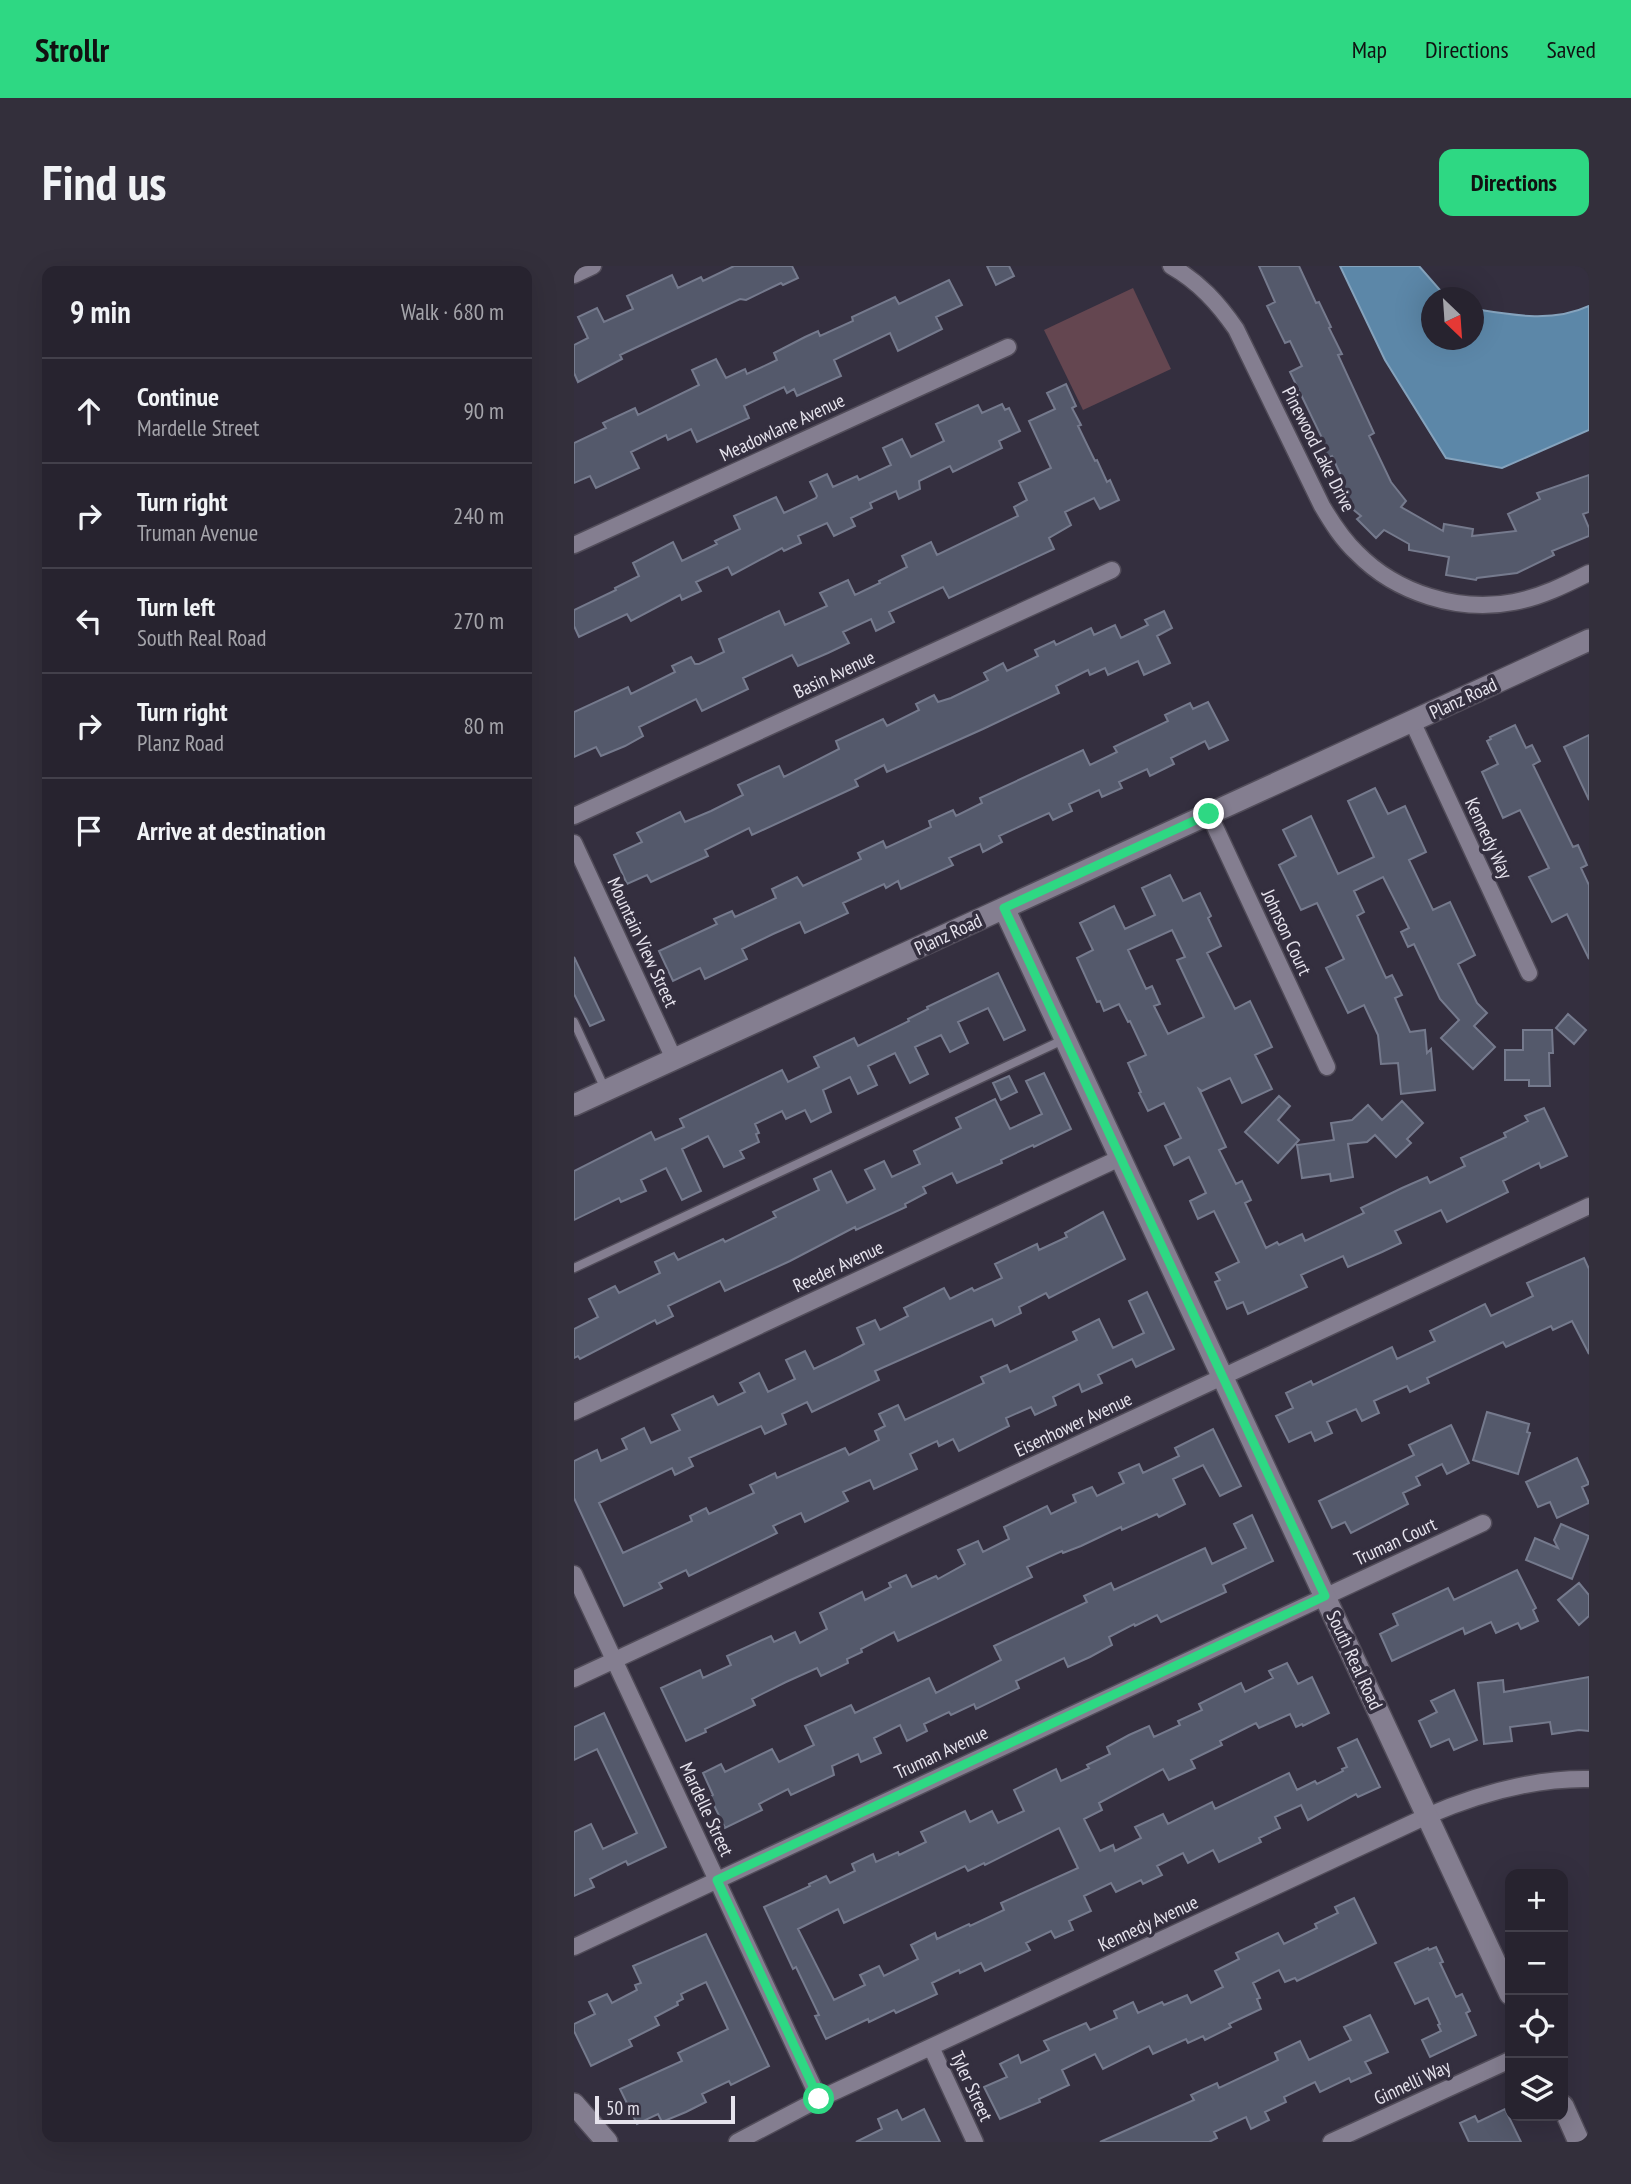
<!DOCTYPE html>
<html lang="en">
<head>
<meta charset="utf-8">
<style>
  body { margin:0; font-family:"PT Sans Narrow",sans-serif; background:#332f3b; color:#f1f3f6 }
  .controls { position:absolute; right:21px; bottom:21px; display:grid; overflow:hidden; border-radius:14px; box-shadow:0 7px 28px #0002 }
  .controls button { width:63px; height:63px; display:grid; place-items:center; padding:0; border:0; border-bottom:2px solid #43404b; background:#27232f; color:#f1f3f6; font:35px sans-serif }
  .compass { position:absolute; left:847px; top:21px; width:63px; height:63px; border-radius:50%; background:#27232f; box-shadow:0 7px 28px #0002; rotate:155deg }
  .scale { position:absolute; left:21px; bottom:18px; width:140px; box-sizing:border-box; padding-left:7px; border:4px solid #e6e3ed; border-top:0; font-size:19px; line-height:24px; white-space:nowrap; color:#e6e3ed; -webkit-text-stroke:5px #342f3f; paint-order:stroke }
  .stop { position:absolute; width:21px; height:21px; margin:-16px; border:5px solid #2ed883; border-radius:50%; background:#fff }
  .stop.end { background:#2ed883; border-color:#fff; box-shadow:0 2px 7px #0008 }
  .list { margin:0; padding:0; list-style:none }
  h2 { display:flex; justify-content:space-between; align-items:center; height:91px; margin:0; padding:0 28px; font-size:30px }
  h2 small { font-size:23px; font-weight:400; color:#a4a4aa }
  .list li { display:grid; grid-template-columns:46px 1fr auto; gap:21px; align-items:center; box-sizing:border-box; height:105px; padding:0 28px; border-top:2px solid #43404b }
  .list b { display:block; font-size:26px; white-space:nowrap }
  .list p { margin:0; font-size:23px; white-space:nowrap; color:#a4a4aa }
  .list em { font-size:23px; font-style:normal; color:#a4a4aa }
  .icon { flex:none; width:38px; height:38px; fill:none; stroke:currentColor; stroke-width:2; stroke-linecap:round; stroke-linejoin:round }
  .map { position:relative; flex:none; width:1015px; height:1876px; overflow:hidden; border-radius:14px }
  header { display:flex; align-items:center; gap:42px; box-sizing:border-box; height:98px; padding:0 35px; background:#2ed883; color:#111 }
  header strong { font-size:33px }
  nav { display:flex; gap:38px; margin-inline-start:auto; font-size:24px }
  .intro { display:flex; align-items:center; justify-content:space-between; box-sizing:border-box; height:168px; padding:0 42px }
  h1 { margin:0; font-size:49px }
  .button { padding:18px 32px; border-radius:14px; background:#2ed883; color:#111; font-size:24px; font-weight:700 }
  main { display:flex; gap:42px; padding:0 42px }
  aside { flex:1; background:#27232f; border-radius:14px; box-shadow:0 7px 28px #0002 }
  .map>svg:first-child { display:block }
  .green { fill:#644650 }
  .water { fill:#5c87a8; stroke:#85a3bd; stroke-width:2 }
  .building { fill:#54596b; stroke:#757a8d; stroke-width:2; fill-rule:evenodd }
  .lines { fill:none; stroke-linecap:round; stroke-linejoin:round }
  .service-casing { stroke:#514c59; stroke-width:11 }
  .minor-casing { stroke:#514c59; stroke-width:19 }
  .tertiary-casing { stroke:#514c59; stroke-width:24 }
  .service { stroke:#847e90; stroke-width:8 }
  .minor { stroke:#847e90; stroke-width:16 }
  .tertiary { stroke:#847e90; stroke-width:21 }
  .route { stroke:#2ed883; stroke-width:9 }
  .labels { text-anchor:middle; stroke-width:7; stroke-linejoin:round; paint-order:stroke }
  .street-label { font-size:19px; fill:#e6e3ed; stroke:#342f3f }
</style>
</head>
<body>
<header>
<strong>Strollr</strong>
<nav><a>Map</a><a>Directions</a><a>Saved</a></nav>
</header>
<div class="intro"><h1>Find us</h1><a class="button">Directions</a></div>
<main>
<aside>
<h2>9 min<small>Walk · 680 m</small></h2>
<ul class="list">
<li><svg class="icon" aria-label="ahead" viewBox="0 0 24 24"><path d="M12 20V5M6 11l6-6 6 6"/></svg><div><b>Continue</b><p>Mardelle Street</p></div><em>90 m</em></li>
<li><svg class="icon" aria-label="right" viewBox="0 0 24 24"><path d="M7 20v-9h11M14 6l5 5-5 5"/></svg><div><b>Turn right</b><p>Truman Avenue</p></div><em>240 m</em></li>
<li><svg class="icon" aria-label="left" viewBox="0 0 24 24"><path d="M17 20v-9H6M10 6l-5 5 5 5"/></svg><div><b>Turn left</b><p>South Real Road</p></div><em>270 m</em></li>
<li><svg class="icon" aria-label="right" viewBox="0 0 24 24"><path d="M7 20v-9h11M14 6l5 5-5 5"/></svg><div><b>Turn right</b><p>Planz Road</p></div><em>80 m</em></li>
<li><svg class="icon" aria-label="arrive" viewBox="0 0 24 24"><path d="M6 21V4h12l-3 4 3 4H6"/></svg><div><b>Arrive at destination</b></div></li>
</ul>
</aside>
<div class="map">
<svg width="1015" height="1876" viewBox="0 0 1015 1876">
  <rect width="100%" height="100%" fill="#342f3f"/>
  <path class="green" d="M559 22 597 103 509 144 470 64Z"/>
  <path class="water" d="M766 0H845L872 31 858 32V74H900V43C937 49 979 57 1015 40V164L928 202 872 192 811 94Z"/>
  <path class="building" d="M160 0H218L224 12 209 19 207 17 172 34 166 33 95 66 46 89 48 93 4 116 0 107V79L14 72 4 51 23 42 30 56 59 43 53 30 98 9 104 22 127 11 129 15Z
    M413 0H435L440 10 422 19Z
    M685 0H725L742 37 745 36 757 61 755 62 768 88 764 89 800 167 795 170 817 216 832 235 827 241 869 265 870 258 899 263 898 270 942 265 934 248 966 233 963 227 1015 209V246L1009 248 1015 262V270L978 285 980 289 943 307 903 312 902 314 872 309 875 291 835 284V278L810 264 802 272 783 253 787 250 758 226 768 212 758 190 751 193 742 175 748 172 716 106 728 100 716 75 711 77 693 40 701 36Z
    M375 14 388 39 362 51 368 63 324 85 316 67 260 94 267 110 249 118 223 130 220 123 213 127 210 121 170 140 175 152 123 176 117 163 94 174 92 169 57 186 65 202 22 222 16 210 0 217V177L32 162 29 157 61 142 64 149 125 119 118 104 142 93 152 112 171 103 173 108 203 94 200 87 231 71 244 65 246 70 279 55 278 51 321 31 325 38Z
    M492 118 502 140 498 142 507 159 504 160 521 195 523 194 533 216 536 214 545 234 526 243 520 232 491 246 497 259 475 272 480 283 375 332 369 321 315 346 320 356 302 365 297 353 269 366 275 377 254 387 224 400 218 389 169 412 174 423 128 445 122 433 65 461 69 470 51 480 27 490 22 481 0 491V446L54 421 57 428 101 406 98 400 117 391 121 398H125L150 386 145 373 205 345 211 359 253 340 246 327 274 314 281 329 306 317 305 315 333 301 328 290 357 276 363 289 444 250 440 241 453 234 445 217 477 202 455 155 481 143 473 127Z
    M428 138 431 144 435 142 446 165 425 175 428 182 379 206 376 200 345 215 346 223 325 233 322 225 296 237 298 242 277 252 281 260 260 270 253 257 224 270 227 277 210 285 208 282 158 309 154 301 122 316 127 325 108 334 106 329 57 355 53 348 5 371 0 360V344L42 324 41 322 65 310 59 297 99 276 108 295 143 278 141 275 166 263 160 250 202 231 210 247 242 232 243 230 236 216 253 208 259 221 283 210 285 214 317 199 309 182 328 173 337 191 370 175 362 158 404 139 408 147Z
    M590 345 598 362 583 370 596 397 570 409 564 395 534 409 531 402 516 409 514 404 482 420 485 427 409 463 313 506 310 499 281 514 284 520 178 569 175 562 131 584 134 590 77 616 73 609 53 618 40 589 68 576 63 567 106 546 111 556 137 545 169 529 164 519 205 500 210 511 265 483 262 475 309 453 313 460 345 444 342 438 360 429 364 436 377 432 414 414 410 407 429 397 433 405 464 390 461 384 480 375 482 379 517 362 520 369 541 359 547 372 574 359 571 354Z
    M634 436 654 474 635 483 631 475 597 492 600 498 576 510 573 503 545 516 548 522 528 531 525 524 495 538 498 545 479 554 475 547 425 570 428 576 409 586 406 578 375 592 379 599 327 623 324 615 312 622 310 618 269 637 274 647 231 667 226 656 199 668 168 683 173 693 131 713 126 702 99 715 85 685 143 658 140 653 158 645 161 651 202 632 198 623 223 611 229 620 287 593 284 587 309 575 312 582 357 561 355 555 379 544 382 550 408 537 406 532 509 484 516 499 543 486 540 481 594 455 591 449 616 437 619 443Z
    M941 459 952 482 958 479 966 495 959 499 999 581 1004 579 1013 599 1007 602 1015 619V693L993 648 978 656 955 611 975 602 946 544 929 552 908 506 924 498 913 475 917 473 916 471Z
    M1015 469V534L990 481Z
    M801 522 814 548 831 540 852 586 835 594 859 644 876 636 901 689 884 698 903 737 913 747 900 760 921 781 899 803 867 772 885 754 866 733 840 678 834 681 827 666 835 662 809 611 780 625 790 646 783 650 812 712 818 709 828 729 821 732 836 766 851 764 853 787 857 783 861 824 827 828 824 797 807 798 804 769 790 739 774 747 752 702 770 693 743 637 727 644 705 599 722 590 709 564 737 550 764 608 800 591 774 535Z
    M596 609 609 635 626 627 637 650 634 652 647 680 633 687 661 743 676 735 698 781 681 789 698 823 668 837 656 812 628 825 625 823 652 881 645 884 662 918 668 915 677 934 671 937 692 982 703 976 705 979 728 968 731 975 790 947 787 942 828 922 853 911 856 917 891 900 887 892 932 871 930 867 954 855 951 850 970 842 993 890 967 902 965 897 929 915 934 926 873 956 867 944 821 965 827 977 808 986 774 1001 769 990 727 1009 733 1021 674 1048 669 1036 653 1043 641 1016 646 1014 642 1007 665 996 640 945 624 953 616 935 632 927 615 891 600 899 591 880 607 872 590 837 574 845 565 827 567 826 554 797 572 789 556 755 554 756 545 738 530 745 526 735 523 736 503 692 519 684 506 657 540 640 551 663 581 649 568 622ZM598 664 611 691 603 694 630 751 594 768 580 740 586 738 578 720 572 723 554 684Z
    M0 691 30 754 16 760 0 728Z
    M424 707 451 764 430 774 414 742 384 756 394 777 376 786 367 769 341 781 354 808 336 817 321 787 294 800 303 819 284 828 276 811 249 824 257 846 237 856 231 844 212 853 208 845 181 858 185 867 182 868 185 876 166 885 170 892 150 901 134 870 108 883 127 925 108 934 92 902 67 914 72 925 47 936 45 932 0 954V905L77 866 81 874 110 861 106 853 208 804 214 816 245 801 240 791 280 772 284 780 335 755 334 753 354 743 353 741Z
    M994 748 1012 764 1000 778 982 762Z
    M949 764H978L979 787H975L976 820H955V814H931V784H949Z
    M470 807 497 863 460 881 459 879 427 894 428 897 383 917 378 907 349 921 352 927 331 938 332 941 282 964 281 961 216 995 151 1025 146 1015 94 1040 99 1050 83 1058 81 1054 6 1093 4 1090 0 1092V1063L24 1051 15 1033 41 1020 45 1027 86 1007 81 996 100 987 104 994 149 973 151 976 202 951 199 946 245 924 240 913 257 905 273 937 301 923 291 904 310 895 318 911 346 898 340 885 387 862 382 852 421 833 436 863 468 848 452 815Z
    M435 810 443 826 427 834 419 817Z
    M705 830 716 840 704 854 725 874 704 897 671 866Z
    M828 835 849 857 833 873 837 877 822 891 801 869 793 876 774 878 779 911 757 915 756 908 728 912 723 879 760 874 757 857 778 854 794 839 808 854Z
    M529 946 551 993 475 1032 472 1027 445 1041 447 1047 421 1060 418 1053 301 1105 305 1114 238 1146 233 1136 208 1148 212 1158 191 1168 187 1160 115 1192 119 1200 101 1209 98 1202 25 1237 49 1287 118 1255 116 1250 132 1242 135 1248 180 1227 176 1219 201 1207 203 1212 271 1182 275 1189 305 1174 301 1165 311 1160 305 1148 324 1139 331 1154 410 1117 407 1111 433 1099 436 1106 503 1074 499 1066 525 1053 539 1082 570 1067 555 1035 573 1026 600 1083 562 1101 558 1093 524 1109 528 1117 508 1126 505 1118 479 1131 482 1139 461 1149 457 1141 432 1152 435 1160 385 1185 379 1173 365 1180 363 1175 336 1188 343 1203 300 1223 296 1214 269 1226 274 1235 231 1256 227 1247 199 1260 203 1267 115 1310 112 1304 85 1317 88 1322 50 1340 0 1232V1195L23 1184 27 1195 53 1183 48 1173 70 1162 77 1177 106 1164 98 1149 139 1130 144 1139 171 1126 166 1117 185 1107 194 1126 221 1113 212 1094 231 1085 240 1103 267 1090 290 1078 283 1062 301 1054 306 1064 334 1050 330 1042 370 1022 376 1033 398 1022 400 1025 428 1012 421 998 463 978 465 984 493 971 491 967Z
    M1010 992 1015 1003V1088L998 1055 979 1064 977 1060 932 1081 929 1076 853 1112 855 1117 836 1126 833 1120 802 1134 800 1135 805 1147 788 1155 782 1143 753 1156 758 1167 741 1175 737 1166 715 1176 702 1150 719 1142 712 1127 737 1115 739 1119 818 1081 823 1093 861 1075 856 1065 911 1038 917 1050 959 1030 953 1017Z
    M913 1146 955 1158 953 1166 956 1167 944 1208 899 1194Z
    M877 1159 895 1197 873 1208 868 1198 842 1211 846 1219 829 1227 834 1238 777 1267 771 1256 758 1262 745 1235 840 1189 835 1179Z
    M639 1163 667 1220 646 1230 629 1199 599 1213 611 1238 585 1251 583 1248 548 1264 547 1261 507 1280 489 1287 488 1285 453 1301 458 1311 324 1375 320 1366 287 1383 288 1386 273 1393 274 1397 247 1410 243 1402 212 1416 178 1433 181 1439 131 1463 132 1466 112 1475 87 1422 126 1404 129 1412 157 1399 153 1390 197 1370 200 1376 221 1366 226 1377 253 1363 246 1347 288 1326 291 1334 317 1321 315 1317 332 1309 338 1321 362 1310 364 1313 391 1298 384 1284 404 1275 409 1286 435 1273 430 1261 473 1240 477 1248 502 1236 499 1229 518 1221 523 1230 550 1217 545 1207 565 1198 569 1207 605 1190 601 1182Z
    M1003 1192 1015 1218 1008 1221 1015 1237 983 1252 976 1236 964 1241 952 1216Z
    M678 1249 699 1295 649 1319 652 1326 587 1356 583 1349 561 1360 560 1358 535 1371 538 1379 516 1391 494 1401 490 1392 442 1415 445 1422 402 1443 400 1438 377 1449 375 1446 350 1458 353 1465 333 1475 326 1459 300 1472 307 1487 287 1496 284 1488 258 1500 260 1509 217 1529 214 1523 185 1538 188 1544 151 1562 136 1531 139 1529 129 1507 147 1498 151 1506 198 1483 205 1496 240 1479 231 1460 277 1439 281 1447 355 1412 362 1427 427 1394 420 1380 513 1336 510 1330 537 1317 540 1324 631 1282 638 1298 672 1282 660 1258Z
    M987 1258 1015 1270 998 1313 952 1294 961 1272 984 1282 980 1274Z
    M943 1304 962 1342 959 1344 964 1355 947 1363 944 1357 922 1367 917 1356 891 1368 889 1362 818 1395 806 1368 824 1359 819 1348 874 1322 880 1334Z
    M1005 1317 1015 1329V1350L1005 1359 984 1334Z
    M713 1397 724 1418 738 1411 755 1447 729 1460 728 1458 722 1461 716 1448 685 1462 682 1457 646 1475 648 1479 617 1494 621 1502 595 1514 589 1503 525 1537 528 1544 510 1553 526 1585 539 1579 541 1585 567 1572 561 1561 589 1548 594 1558 638 1536 641 1543 715 1507 723 1524 741 1515 743 1518 769 1505 768 1503 773 1501 764 1482 783 1473 806 1521 784 1531 782 1528 734 1554 727 1539 701 1551 706 1562 685 1572 687 1576 645 1596 639 1584 614 1597 609 1587 583 1600 588 1609 569 1618 567 1614 542 1626 537 1617 510 1630 517 1645 495 1655 499 1664 481 1672 477 1665 452 1677 456 1684 411 1705 407 1697 386 1707 385 1704 358 1717 363 1728 322 1747 320 1744 295 1756 294 1753 252 1773 241 1750 245 1749 222 1701 219 1703 190 1641 236 1620 235 1618 252 1610 256 1617 281 1605 278 1598 299 1588 302 1596 324 1586 325 1589 352 1576 347 1566 391 1545 396 1556 418 1545 424 1557 450 1545 440 1524 482 1503 487 1515 515 1502 513 1499 536 1488 533 1481 555 1469 575 1460 580 1471 606 1459 604 1455 628 1444 625 1438 667 1417 671 1426 699 1412 695 1405ZM485 1562 504 1602 427 1637 430 1644 396 1660 395 1658 363 1673 361 1667 337 1679 344 1693 310 1710 305 1700 286 1709 291 1719 260 1734 224 1663 264 1643 270 1657 391 1600 394 1605 410 1597 411 1599Z
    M1015 1411V1465L1005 1464 978 1468 976 1456 961 1458 936 1461 938 1475 910 1478 904 1417 929 1414 930 1426Z
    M880 1424 903 1474 880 1484 875 1473 857 1481 845 1455 863 1446 857 1435Z
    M30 1447 92 1581 54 1599 52 1595 16 1613 20 1621 0 1630V1566L17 1558 29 1583 63 1567 23 1483 0 1494V1461Z
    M780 1632 802 1677 723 1715 721 1712 711 1716 705 1704 679 1717 686 1732 683 1733 687 1743 655 1758 657 1761 631 1774 629 1770 614 1777 612 1773 579 1788 575 1780 529 1803 521 1788 488 1804 495 1819 465 1833 466 1836 426 1853 410 1821 433 1811 426 1798 444 1789 447 1797 475 1784 470 1775 512 1757 516 1764 543 1752 540 1745 559 1736 564 1747 588 1736 590 1739 613 1729 617 1737 649 1721 641 1705 665 1693 662 1687 704 1667 710 1678 743 1662 741 1658 764 1647 761 1641Z
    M132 1668 195 1800 157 1819 155 1815 128 1828 132 1836 112 1846 88 1856 84 1848 63 1858 46 1823 108 1795 104 1787 154 1763 132 1716 107 1728 109 1733 103 1736 104 1739 81 1751 85 1759 55 1774 58 1780 17 1800 0 1765V1758L21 1748 15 1736 33 1728 38 1737 63 1724 61 1719 67 1717 59 1700Z
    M862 1681 869 1696 866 1697 882 1731 888 1728 896 1745 892 1747 902 1769 856 1791 848 1774 867 1765 864 1759 866 1758 854 1732 841 1738 821 1697 854 1682 855 1684Z
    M796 1749 814 1786 791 1796 797 1807 777 1816 775 1812 746 1826 741 1816 710 1831 712 1836 691 1846 695 1854 677 1863 672 1851 640 1866 643 1872 635 1876H526L620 1834 617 1829 643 1817 645 1822 704 1794 701 1787 726 1775 735 1794 777 1774 770 1761Z
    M350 1843 366 1876H282L308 1863 304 1853 323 1844 328 1854Z
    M931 1843 947 1876H895L886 1857 901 1850 904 1856Z"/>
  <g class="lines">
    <g class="service-casing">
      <path id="service" d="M0 756 31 823
        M0 1002 491 773"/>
    </g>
    <g class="minor-casing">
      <path id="minor" d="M597 0C625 16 644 37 662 63L748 240C758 257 768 273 783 287 822 327 885 347 940 336 967 331 991 319 1015 307
        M0 9 19 0
        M0 279 434 81
        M838 455 955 707
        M635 548 753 801
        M0 550 538 304
        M0 577 100 793
        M0 1146 546 892
        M0 1308 245 1833
        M0 1413 1015 940
        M0 1681 909 1257
        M357 1781 401 1876
        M163 1876 245 1833 853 1550C904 1528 959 1512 1015 1513
        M757 1876 936 1794"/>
    </g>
    <g class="tertiary-casing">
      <path id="tertiary" d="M430 642 936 1728
        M0 839 1015 374
        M0 1838 33 1876
        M989 1840 1005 1876"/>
    </g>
    <use href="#service" class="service"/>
    <use href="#minor" class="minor"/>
    <use href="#tertiary" class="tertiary"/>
  </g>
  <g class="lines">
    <path class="route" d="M245 1833 143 1614 751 1330 430 642 635 548"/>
  </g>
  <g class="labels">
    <g class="street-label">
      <text transform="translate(208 161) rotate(-25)" y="7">Meadowlane Avenue</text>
      <text transform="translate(745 183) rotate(63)" y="7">Pinewood Lake Drive</text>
      <text transform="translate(260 408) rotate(-25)" y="7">Basin Avenue</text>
      <text transform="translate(889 432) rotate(-25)" y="7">Planz Road</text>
      <text transform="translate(915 572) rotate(65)" y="7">Kennedy Way</text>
      <text transform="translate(713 666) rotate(65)" y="7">Johnson Court</text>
      <text transform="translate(374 668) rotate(-25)" y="7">Planz Road</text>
      <text transform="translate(69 676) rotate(65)" y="7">Mountain View Street</text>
      <text transform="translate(264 1000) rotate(-25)" y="7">Reeder Avenue</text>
      <text transform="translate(499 1158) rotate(-25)" y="7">Eisenhower Avenue</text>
      <text transform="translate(821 1275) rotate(-25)" y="7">Truman Court</text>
      <text transform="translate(781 1394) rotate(65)" y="7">South Real Road</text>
      <text transform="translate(367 1486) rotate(-25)" y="7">Truman Avenue</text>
      <text transform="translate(133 1543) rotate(65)" y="7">Mardelle Street</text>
      <text transform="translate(574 1657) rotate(-25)" y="7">Kennedy Avenue</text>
      <text transform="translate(838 1816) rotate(-25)" y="7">Ginnelli Way</text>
      <text transform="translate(398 1820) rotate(65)" y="7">Tyler Street</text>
    </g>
  </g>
</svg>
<div class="controls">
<button>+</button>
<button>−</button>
<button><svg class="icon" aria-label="locate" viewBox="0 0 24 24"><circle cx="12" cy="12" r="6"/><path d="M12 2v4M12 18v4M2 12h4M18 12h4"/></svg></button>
<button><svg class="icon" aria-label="layers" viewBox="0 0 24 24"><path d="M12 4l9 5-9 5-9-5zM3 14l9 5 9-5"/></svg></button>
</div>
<svg class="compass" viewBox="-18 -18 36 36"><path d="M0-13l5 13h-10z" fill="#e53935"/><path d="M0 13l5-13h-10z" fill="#a4a4aa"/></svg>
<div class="scale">50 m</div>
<div class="stop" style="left:245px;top:1833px"></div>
<div class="stop end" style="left:635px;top:548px"></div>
</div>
</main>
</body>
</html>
